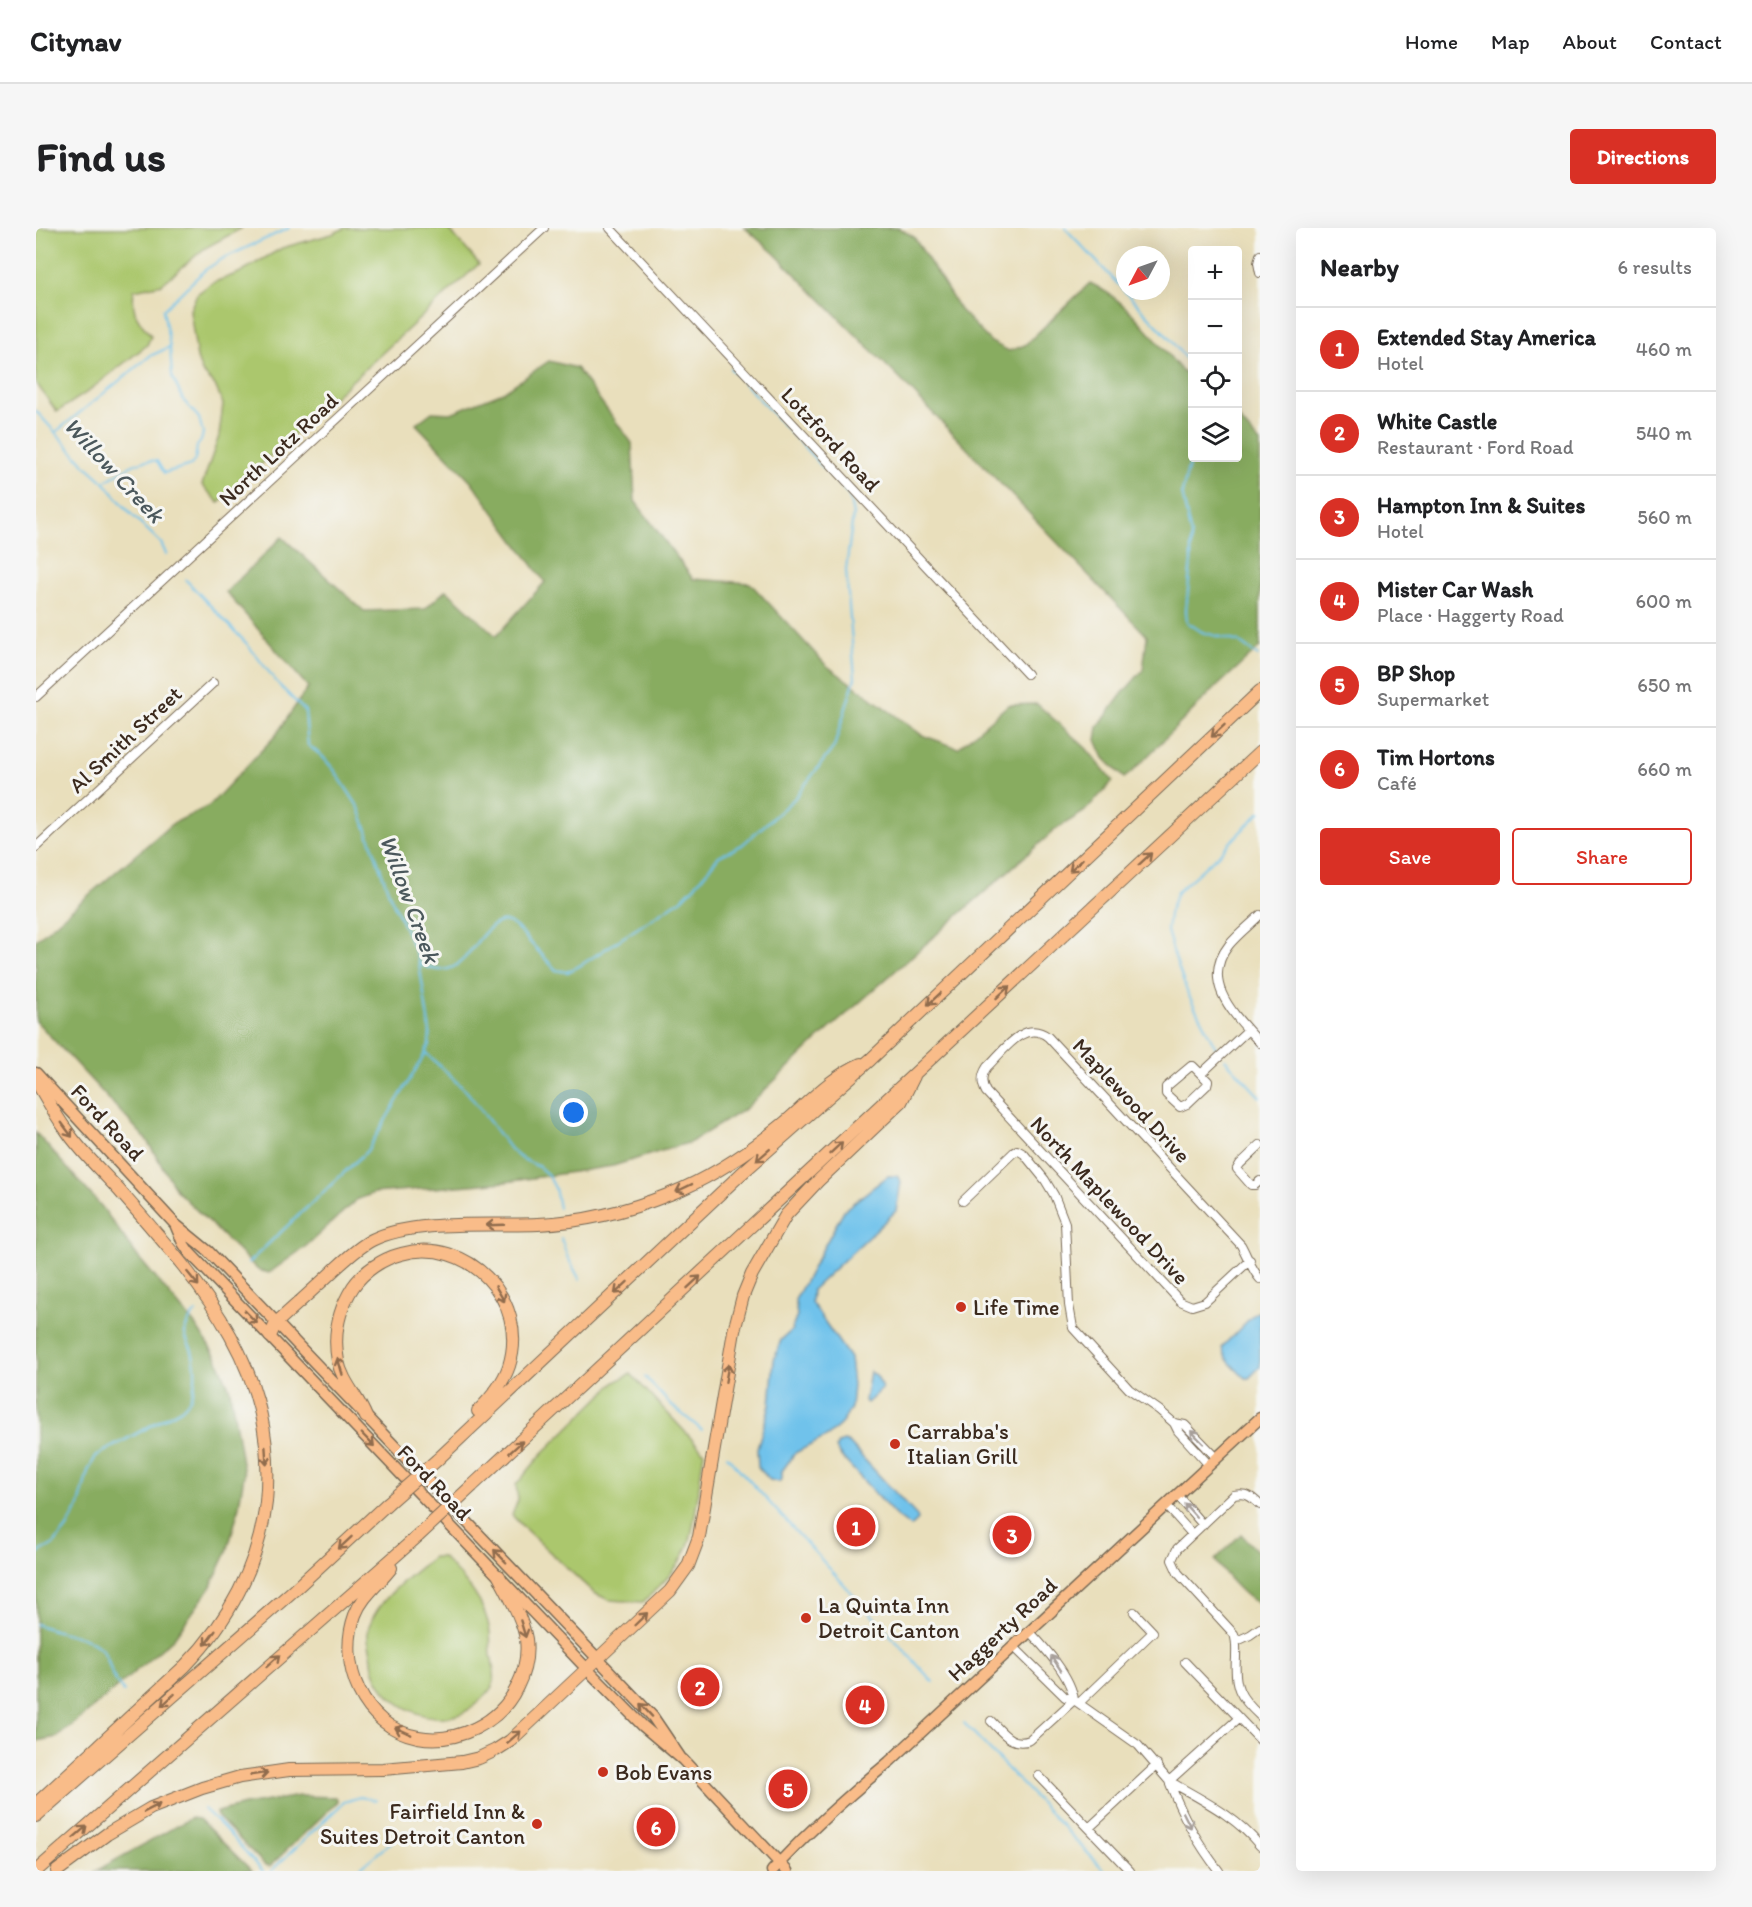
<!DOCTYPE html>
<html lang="en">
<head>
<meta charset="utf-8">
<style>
  body { margin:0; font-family:Itim,sans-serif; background:#f6f6f6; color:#202124 }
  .controls { position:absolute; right:18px; top:18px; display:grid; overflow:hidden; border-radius:6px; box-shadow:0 6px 24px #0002 }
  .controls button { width:54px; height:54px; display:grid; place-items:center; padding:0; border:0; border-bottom:2px solid #e0e0e0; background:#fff; color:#202124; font:30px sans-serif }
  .compass { position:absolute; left:1080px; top:18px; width:54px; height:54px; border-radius:50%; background:#fff; box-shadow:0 6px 24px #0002; rotate:229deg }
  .you { position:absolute; left:538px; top:885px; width:21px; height:21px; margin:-15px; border:4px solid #fff; border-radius:50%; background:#1a73e8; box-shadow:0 0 0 9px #1a73e833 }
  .badge { display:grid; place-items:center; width:39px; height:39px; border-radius:50%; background:#d93025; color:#fff; font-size:20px; font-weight:700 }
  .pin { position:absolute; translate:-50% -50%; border:3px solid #fff; box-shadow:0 2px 6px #0006 }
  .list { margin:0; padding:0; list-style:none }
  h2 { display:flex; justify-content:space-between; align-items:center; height:78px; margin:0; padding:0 24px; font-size:26px }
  h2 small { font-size:20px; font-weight:400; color:#757577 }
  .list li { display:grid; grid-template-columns:39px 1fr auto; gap:18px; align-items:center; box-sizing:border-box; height:84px; padding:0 24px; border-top:2px solid #e0e0e0 }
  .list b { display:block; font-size:22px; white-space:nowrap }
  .list p { margin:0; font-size:20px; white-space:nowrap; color:#757577 }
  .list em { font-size:20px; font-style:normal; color:#757577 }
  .actions { display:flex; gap:12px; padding:18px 24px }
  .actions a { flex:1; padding:14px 0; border:2px solid #d93025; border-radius:6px; text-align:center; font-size:21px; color:#d93025 }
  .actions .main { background:#d93025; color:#fff }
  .icon { flex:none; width:33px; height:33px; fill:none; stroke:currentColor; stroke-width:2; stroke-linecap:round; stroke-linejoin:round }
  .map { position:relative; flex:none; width:1224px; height:1643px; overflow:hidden; border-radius:6px }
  header { display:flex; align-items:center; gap:36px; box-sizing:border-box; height:84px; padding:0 30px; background:#fff; border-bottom:2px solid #e0e0e0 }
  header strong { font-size:28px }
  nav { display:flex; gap:33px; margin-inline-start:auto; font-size:21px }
  .intro { display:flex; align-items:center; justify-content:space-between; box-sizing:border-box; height:144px; padding:0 36px }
  h1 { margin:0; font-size:42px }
  .button { padding:15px 27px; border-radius:6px; background:#d93025; color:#fff; font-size:21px; font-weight:700 }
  main { display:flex; gap:36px; padding:0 36px }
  aside { flex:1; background:#fff; border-radius:6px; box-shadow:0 6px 24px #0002 }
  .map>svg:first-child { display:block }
  .green { fill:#abc76d; stroke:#737846; stroke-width:1.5 }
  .forest { fill:#88ac60; stroke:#626b3f; stroke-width:1.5 }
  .water { fill:#6fc2eb; stroke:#557684; stroke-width:1.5 }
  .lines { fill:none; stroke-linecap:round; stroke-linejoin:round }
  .stream { stroke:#6fc2eb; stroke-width:2 }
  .minor-casing { stroke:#786955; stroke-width:10 }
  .major-casing { stroke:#786955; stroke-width:13 }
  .highway-casing { stroke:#786955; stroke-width:14 }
  .minor { stroke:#fff; stroke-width:8 }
  .major { stroke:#f9bc89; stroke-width:10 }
  .highway { stroke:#f9bc89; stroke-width:12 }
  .highway-bridge-casing { stroke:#786955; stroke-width:14; stroke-linecap:butt }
  .highway-bridge { stroke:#f9bc89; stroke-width:12 }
  .oneway { stroke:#906c4e }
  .oneway2 { stroke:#a79f9a }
  .poi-dot { fill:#c8321e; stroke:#f6f6f2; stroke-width:2 }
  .labels { text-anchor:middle; stroke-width:6; stroke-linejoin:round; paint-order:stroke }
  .street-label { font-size:22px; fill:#3b2a1e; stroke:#f6f6f2 }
  .poi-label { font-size:22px; fill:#3b2a1e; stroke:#f6f6f2; text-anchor:start }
  .water-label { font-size:24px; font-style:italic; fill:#4b585c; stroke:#f6f6f2 }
</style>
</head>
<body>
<header>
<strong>Citynav</strong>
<nav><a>Home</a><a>Map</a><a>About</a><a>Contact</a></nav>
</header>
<div class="intro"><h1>Find us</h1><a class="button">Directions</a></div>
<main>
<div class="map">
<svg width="1224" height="1643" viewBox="0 0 1224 1643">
  <rect width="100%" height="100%" fill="#f6f6f2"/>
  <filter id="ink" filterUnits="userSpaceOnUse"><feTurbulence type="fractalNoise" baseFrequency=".0167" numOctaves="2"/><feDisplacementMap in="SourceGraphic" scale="12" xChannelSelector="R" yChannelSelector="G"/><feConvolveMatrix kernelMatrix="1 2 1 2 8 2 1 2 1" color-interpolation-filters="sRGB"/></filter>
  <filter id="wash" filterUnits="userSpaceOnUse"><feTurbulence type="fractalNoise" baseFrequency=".008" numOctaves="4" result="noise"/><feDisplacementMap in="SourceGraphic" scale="24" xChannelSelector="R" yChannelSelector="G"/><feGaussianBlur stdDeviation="1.35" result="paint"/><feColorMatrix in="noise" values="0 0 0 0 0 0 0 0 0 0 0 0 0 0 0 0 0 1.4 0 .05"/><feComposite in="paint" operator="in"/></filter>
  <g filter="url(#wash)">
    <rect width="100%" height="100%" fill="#e9dfbc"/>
    <path class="green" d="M0 0H206L169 20 126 56 98 62C95 85 101 90 115 108L111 117 50 165 21 184 0 155Z
      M309 0H412L443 36 183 275 166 257 183 208 187 176 179 157 166 144 161 130 154 82 161 66 176 55 203 45 246 20 296 6Z
      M595 1146 668 1224C663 1253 661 1284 654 1312 647 1337 625 1357 607 1374L573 1372 558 1365 488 1300 476 1287 482 1272 480 1257 506 1226 579 1154Z
      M397 1329H406C428 1352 449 1371 454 1404 455 1412 454 1419 455 1427 456 1436 460 1444 458 1454 455 1463 448 1469 441 1475 410 1506 351 1483 338 1443 336 1437 336 1430 335 1425 333 1415 330 1408 333 1398 344 1369 374 1348 397 1329Z"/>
    <path class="forest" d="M709 0H863L878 9 924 82 955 114 973 123 989 117 1054 55C1092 72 1118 111 1145 142L1156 149V230H1202V190L1224 215V419L1174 465 1097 543 1088 550 1068 530 1060 512 1062 499 1086 466 1107 442 1111 408 866 153 739 26Z
      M513 133 540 140 596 215 599 273 657 351 714 355 790 437 886 507 922 520 972 477 1001 476 1050 520 1077 553 1048 584 1020 601 781 812 709 881 655 914 577 938 470 954 338 965 320 972 269 1019 233 1045 222 1042 141 963 110 911 0 793V712L136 596 173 578 240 507 272 459 190 364 246 309 328 383 389 381 410 362 460 408 509 354 435 253 380 196 396 184 415 185 467 164Z
      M0 905 66 979 102 1029 160 1098 181 1130 194 1162 208 1247 202 1283 191 1324 174 1360 138 1410 44 1491 21 1509 0 1513Z
      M1205 1306 1224 1326V1375C1212 1374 1186 1343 1179 1332Z
      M263 1568 300 1569 302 1573 234 1638 229 1637 181 1588 180 1585 182 1584 208 1577Z
      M155 1590 163 1591 216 1643H60Z"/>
    <path class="water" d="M852 948H861L865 954 860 983 776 1062 775 1074 814 1130 817 1157 815 1180 805 1196 792 1208 759 1225 746 1243V1250L743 1254 734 1252 722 1239 721 1220 734 1177 738 1132 745 1112 755 1103 761 1088 759 1072 808 982Z
      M1224 1083V1139L1213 1150H1209C1201 1142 1187 1131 1186 1119L1218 1086Z
      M834 1143 842 1150 846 1161 831 1175 829 1173Z
      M808 1213 813 1215 881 1288 882 1292 875 1299 859 1287 803 1226 800 1220 802 1215Z"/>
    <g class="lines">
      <path class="stream" d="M1029 0 1133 110 1156 139
        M0 183 48 236 68 254 94 285 125 315 130 326
        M21 203 114 128 134 119
        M1156 225 1146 265 1155 308V333L1150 382 1151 394 1166 404 1203 414 1222 428
        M68 254C84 245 101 230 121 233L128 245 155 237 159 232 161 218 165 213 167 205 163 190 147 172 136 148 134 119 127 82 169 42 186 31 253 0
        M150 352 211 416 244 458 269 483 272 517 286 528 299 543 323 580 354 668 382 729 394 804 393 817 386 831 331 923 212 1035
        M384 736C432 760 432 705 466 693L473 694 480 699 520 742 531 744 545 737 646 671 658 659 683 628 706 617 758 571 798 519 819 450 810 342 817 287 813 267 694 140
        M1181 822 1152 766 1141 736 1131 703 1133 686 1141 664 1180 629 1224 584
        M390 825 432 865 474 921 483 929 503 939 512 947 519 960 523 980
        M1189 831 1224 869
        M525 1010 531 1028 544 1052
        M609 1149 635 1177 666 1202
        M691 1228 897 1454
        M0 1326 18 1316 31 1300 43 1278 52 1243 60 1228 145 1181C162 1168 161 1142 156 1123 155 1117 149 1112 149 1105 149 1097 155 1090 160 1084
        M0 1396C19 1405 54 1407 66 1422 73 1430 73 1439 77 1448 80 1454 84 1459 88 1464
        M928 1495 1069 1643
        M168 1581 187 1599 227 1643
        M235 1643 308 1574 324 1569 340 1572
        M320 1643 359 1611"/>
    </g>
  </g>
  <g filter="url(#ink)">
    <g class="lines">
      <g class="minor-casing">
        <path id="minor" d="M574 0 991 446
          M1224 27 1222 35 1224 45
          M0 469 508 0
          M0 619 177 455
          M1224 687C1214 697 1202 706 1193 717 1163 755 1200 788 1224 815
          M1155 838H1157L1172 853 1171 857 1151 876 1144 879 1130 866V859Z
          M1165 846 1212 802
          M1224 917 1204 936 1201 941 1215 957H1219L1224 953
          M927 973 978 924 981 922 988 926 1009 952 1018 967 1029 995 1033 1077 1037 1100 1093 1161 1123 1182 1138 1195 1142 1203 1173 1237
          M1214 1032 1169 1074 1156 1078 1144 1073 950 864C945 855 945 848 951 839 967 824 988 790 1012 809L1205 1017C1211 1028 1216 1042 1224 1051
          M1138 1195 1149 1197 1181 1230
          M1141 1267 1167 1297
          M1130 1277 1156 1306
          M1224 1277C1216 1269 1210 1264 1198 1267L1141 1321 1136 1332 1142 1345 1198 1406C1201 1414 1200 1421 1200 1430 1198 1458 1203 1469 1224 1488
          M993 1403C1009 1420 1035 1448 1038 1472
          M1201 1413 1214 1407 1224 1400
          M977 1418 1029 1469 1038 1472 1102 1517 1133 1553 1203 1490
          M1149 1434 1224 1512
          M1043 1475 1117 1404 1098 1384
          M955 1493C967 1505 976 1519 994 1512L1038 1472
          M1003 1548 1094 1643
          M1053 1600 1121 1537
          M1183 1643C1162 1616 1145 1585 1133 1553 1166 1572 1200 1588 1224 1618"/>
      </g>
      <g class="major-casing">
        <path id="major" d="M0 845 139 996 172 1023 562 1431 617 1489 644 1529
          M139 996 147 1015 153 1024 551 1441 607 1498 647 1532 751 1643
          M736 1643C771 1604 812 1568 853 1534L1224 1190"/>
      </g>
      <g class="highway-casing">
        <path id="highway" d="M0 853C10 869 19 887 31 903 45 924 65 942 82 961 164 1055 243 1140 230 1274 223 1337 192 1394 149 1438L0 1576
          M234 1108 240 1095C259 1078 278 1061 297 1043 309 1032 321 1020 336 1012 377 991 455 998 502 996 548 994 592 983 634 966 674 950 713 924 746 897 771 876 795 849 825 836
          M330 1189C323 1170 306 1154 302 1133 297 1107 303 1081 317 1059 328 1043 346 1031 365 1026 431 1007 494 1072 473 1138 467 1156 455 1170 442 1183
          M401 1232 705 946 834 832 1224 463
          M436 1258 1224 524
          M355 1340C343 1356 326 1368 319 1387 301 1436 327 1499 382 1509 421 1516 464 1495 481 1459 488 1445 492 1427 490 1411 486 1389 473 1368 463 1348
          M0 1588 258 1362 352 1275
          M0 1643 382 1308
          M21 1643 71 1606 115 1580 166 1560 204 1549 253 1542 347 1541 426 1534 443 1530 460 1522 474 1513 634 1363 652 1338 663 1309 698 1103 707 1068 716 1046 750 987 782 953 865 874 878 848"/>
      </g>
      <use href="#minor" class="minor"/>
      <use href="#major" class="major"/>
      <use href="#highway" class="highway"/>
      <g class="highway-bridge-casing">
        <path id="highway-bridge" d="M352 1275 401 1232
          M382 1308 436 1258"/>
      </g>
      <use href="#highway-bridge" class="highway-bridge"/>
    </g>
    <defs><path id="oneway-shaft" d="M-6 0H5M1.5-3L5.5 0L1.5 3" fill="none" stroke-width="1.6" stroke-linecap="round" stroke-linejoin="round" transform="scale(1.5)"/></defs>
    <g class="oneway">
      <use href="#oneway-shaft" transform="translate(1182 503) rotate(137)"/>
      <use href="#oneway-shaft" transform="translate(1109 631) rotate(-43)"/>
      <use href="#oneway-shaft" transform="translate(1040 637) rotate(137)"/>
      <use href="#oneway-shaft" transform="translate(967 764) rotate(-43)"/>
      <use href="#oneway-shaft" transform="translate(898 771) rotate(137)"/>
      <use href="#oneway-shaft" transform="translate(31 902) rotate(54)"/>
      <use href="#oneway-shaft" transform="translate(800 920) rotate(-43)"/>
      <use href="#oneway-shaft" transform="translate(727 927) rotate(139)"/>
      <use href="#oneway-shaft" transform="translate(648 960) rotate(154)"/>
      <use href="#oneway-shaft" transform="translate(459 997) rotate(178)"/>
      <use href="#oneway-shaft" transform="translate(157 1051) rotate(51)"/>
      <use href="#oneway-shaft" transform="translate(658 1054) rotate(-43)"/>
      <use href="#oneway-shaft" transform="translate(585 1060) rotate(137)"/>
      <use href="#oneway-shaft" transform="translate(464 1066) rotate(60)"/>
      <use href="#oneway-shaft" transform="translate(215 1089) rotate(46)"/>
      <use href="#oneway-shaft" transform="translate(304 1138) rotate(-106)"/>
      <use href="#oneway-shaft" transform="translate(691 1145) rotate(-80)"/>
      <use href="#oneway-shaft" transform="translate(332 1212) rotate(46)"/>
      <use href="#oneway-shaft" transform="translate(480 1219) rotate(-42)"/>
      <use href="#oneway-shaft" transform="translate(230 1228) rotate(86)"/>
      <use href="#oneway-shaft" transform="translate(309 1315) rotate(137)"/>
      <use href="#oneway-shaft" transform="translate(464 1328) rotate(-134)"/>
      <use href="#oneway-shaft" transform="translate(605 1391) rotate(-44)"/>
      <use href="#oneway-shaft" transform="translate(487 1401) rotate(73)"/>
      <use href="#oneway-shaft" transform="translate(174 1410) rotate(127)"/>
      <use href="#oneway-shaft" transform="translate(237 1433) rotate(-42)"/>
      <use href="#oneway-shaft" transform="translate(132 1472) rotate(138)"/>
      <use href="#oneway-shaft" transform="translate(610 1482) rotate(-133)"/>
      <use href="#oneway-shaft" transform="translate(367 1503) rotate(-156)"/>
      <use href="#oneway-shaft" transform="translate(478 1509) rotate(-41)"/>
      <use href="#oneway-shaft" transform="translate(223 1546) rotate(-9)"/>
      <use href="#oneway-shaft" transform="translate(116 1580) rotate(-27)"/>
      <use href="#oneway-shaft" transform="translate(44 1604) rotate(-41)"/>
    </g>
    <g class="oneway2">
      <use href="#oneway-shaft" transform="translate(1161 1209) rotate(-134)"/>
      <use href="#oneway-shaft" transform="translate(1154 1282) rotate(-131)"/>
      <use href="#oneway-shaft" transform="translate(1020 1435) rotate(-124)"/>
      <use href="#oneway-shaft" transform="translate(1151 1592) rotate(63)"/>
    </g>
  </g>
  <g class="poi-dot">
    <circle cx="925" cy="1079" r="6"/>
    <circle cx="859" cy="1216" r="6"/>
    <circle cx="770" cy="1390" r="6"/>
    <circle cx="567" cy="1544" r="6"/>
    <circle cx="501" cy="1596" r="6"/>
  </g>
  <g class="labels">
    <g class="street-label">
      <text transform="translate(795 211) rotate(47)" y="8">Lotzford Road</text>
      <text transform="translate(242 221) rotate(-43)" y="8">North Lotz Road</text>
      <text transform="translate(89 511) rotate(-43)" y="8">Al Smith Street</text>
      <text transform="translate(1096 872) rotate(47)" y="8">Maplewood Drive</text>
      <text transform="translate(72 894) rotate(47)" y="8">Ford Road</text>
      <text transform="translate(1074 972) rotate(47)" y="8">North Maplewood Drive</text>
      <text transform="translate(399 1254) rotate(46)" y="8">Ford Road</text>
      <text transform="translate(966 1401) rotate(-43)" y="8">Haggerty Road</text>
    </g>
    <g class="poi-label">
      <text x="937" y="1087">Life Time</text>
      <text x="871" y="1211">Carrabba's<tspan x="871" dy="25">Italian Grill</tspan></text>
      <text x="782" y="1385">La Quinta Inn<tspan x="782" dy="25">Detroit Canton</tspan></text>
      <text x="579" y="1552">Bob Evans</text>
      <text x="489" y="1591" text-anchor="end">Fairfield Inn &amp;<tspan x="489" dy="25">Suites Detroit Canton</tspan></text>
    </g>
    <g class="water-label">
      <text transform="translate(78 242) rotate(47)" y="8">Willow Creek</text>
      <text transform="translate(374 671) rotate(70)" y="8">Willow Creek</text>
    </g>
  </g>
</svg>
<div class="controls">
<button>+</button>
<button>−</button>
<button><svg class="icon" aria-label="locate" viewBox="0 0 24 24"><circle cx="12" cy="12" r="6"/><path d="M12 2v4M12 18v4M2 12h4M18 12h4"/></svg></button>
<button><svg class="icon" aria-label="layers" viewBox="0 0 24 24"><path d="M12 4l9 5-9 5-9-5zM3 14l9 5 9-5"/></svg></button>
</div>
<svg class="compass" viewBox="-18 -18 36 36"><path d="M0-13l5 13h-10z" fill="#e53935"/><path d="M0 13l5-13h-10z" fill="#757577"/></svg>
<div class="you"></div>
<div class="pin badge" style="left:820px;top:1299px">1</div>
<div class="pin badge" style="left:664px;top:1459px">2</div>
<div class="pin badge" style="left:976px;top:1307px">3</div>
<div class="pin badge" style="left:829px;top:1477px">4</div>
<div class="pin badge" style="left:752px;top:1561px">5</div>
<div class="pin badge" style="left:620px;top:1599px">6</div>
</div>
<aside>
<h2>Nearby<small>6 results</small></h2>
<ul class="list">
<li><span class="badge">1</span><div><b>Extended Stay America</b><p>Hotel</p></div><em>460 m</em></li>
<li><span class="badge">2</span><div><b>White Castle</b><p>Restaurant · Ford Road</p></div><em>540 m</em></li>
<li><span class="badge">3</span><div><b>Hampton Inn &amp; Suites</b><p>Hotel</p></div><em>560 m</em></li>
<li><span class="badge">4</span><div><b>Mister Car Wash</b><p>Place · Haggerty Road</p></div><em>600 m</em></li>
<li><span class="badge">5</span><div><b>BP Shop</b><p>Supermarket</p></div><em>650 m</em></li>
<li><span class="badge">6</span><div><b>Tim Hortons</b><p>Café</p></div><em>660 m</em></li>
</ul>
<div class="actions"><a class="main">Save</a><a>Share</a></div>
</aside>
</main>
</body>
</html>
